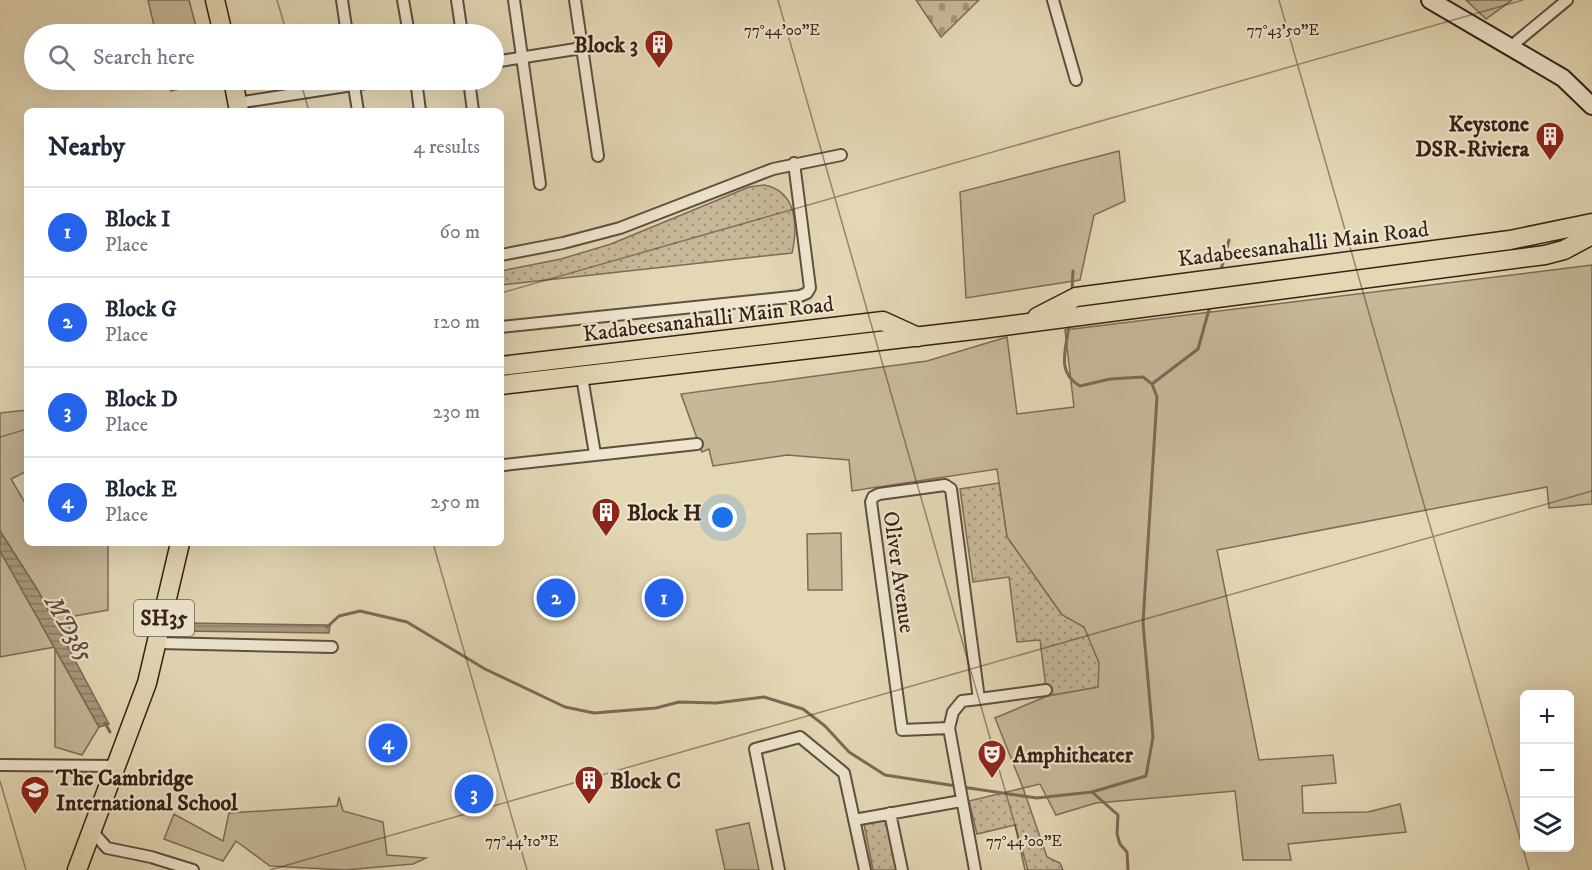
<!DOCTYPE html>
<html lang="en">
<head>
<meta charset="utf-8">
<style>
  body { margin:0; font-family:"IM FELL DW Pica",serif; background:#f6f6f7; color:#1f2937 }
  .controls { position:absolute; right:18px; bottom:18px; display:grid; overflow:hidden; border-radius:9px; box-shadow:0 6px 24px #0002 }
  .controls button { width:54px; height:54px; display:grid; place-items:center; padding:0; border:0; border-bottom:2px solid #e0e1e3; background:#fff; color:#1f2937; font:30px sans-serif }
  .you { position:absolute; left:723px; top:518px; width:21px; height:21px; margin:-15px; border:4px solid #fff; border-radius:50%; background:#1a73e8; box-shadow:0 0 0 9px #1a73e833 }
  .badge { display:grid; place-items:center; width:39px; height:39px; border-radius:50%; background:#2563eb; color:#fff; font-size:20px; font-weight:700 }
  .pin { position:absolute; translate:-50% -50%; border:3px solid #fff; box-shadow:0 2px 6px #0006 }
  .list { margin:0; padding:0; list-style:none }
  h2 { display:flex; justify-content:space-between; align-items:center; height:78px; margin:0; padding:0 24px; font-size:26px }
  h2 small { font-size:20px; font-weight:400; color:#747a83 }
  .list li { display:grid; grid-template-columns:39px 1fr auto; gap:18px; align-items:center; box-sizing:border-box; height:90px; padding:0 24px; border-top:2px solid #e0e1e3 }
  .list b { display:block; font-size:22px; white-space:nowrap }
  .list p { margin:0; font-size:20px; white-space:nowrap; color:#747a83 }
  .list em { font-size:20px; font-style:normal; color:#747a83 }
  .icon { flex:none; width:33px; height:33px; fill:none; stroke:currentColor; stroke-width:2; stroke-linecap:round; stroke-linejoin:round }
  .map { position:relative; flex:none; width:1592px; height:870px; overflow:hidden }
  .search { position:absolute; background:#fff; box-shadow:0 6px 24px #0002; left:24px; top:24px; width:480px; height:66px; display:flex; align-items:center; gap:15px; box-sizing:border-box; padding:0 21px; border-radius:33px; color:#747a83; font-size:22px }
  .panel { position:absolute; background:#fff; box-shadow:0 6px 24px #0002; left:24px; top:108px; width:480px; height:438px; border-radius:9px }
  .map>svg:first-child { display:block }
  .grass { fill:#c6b899; stroke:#7e6c58; stroke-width:1.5 }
  .cemetery { fill:url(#cemetery-stones); stroke:#7e6c58; stroke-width:1.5 }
  .park { fill:url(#park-dots); stroke:#7e6c58; stroke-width:1.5 }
  .water { fill:url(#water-rules); stroke:#7b6956; stroke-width:1.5 }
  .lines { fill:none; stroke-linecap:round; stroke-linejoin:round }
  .stream { stroke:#7b6956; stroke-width:3 }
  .street-casing { stroke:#624e3f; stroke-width:14 }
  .secondary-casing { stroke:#372118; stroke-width:20 }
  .primary-casing { stroke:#372118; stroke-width:21 }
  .street { stroke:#ede5ce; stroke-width:10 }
  .secondary { stroke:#ede5ce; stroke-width:16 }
  .primary { stroke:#e3d7b4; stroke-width:18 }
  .ticks { fill:none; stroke:#372118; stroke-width:1.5; stroke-opacity:0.45 }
  .labels { text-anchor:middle; stroke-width:4.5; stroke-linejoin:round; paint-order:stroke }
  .shield { fill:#ede5ce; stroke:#6e5c4f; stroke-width:1.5 }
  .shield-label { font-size:21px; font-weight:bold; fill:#372118 }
  .poi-label { font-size:22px; font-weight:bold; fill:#372118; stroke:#ede5ce; text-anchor:start }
  .street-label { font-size:22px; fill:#372118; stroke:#ede5ce }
  .water-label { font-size:24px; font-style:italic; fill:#5f4b3c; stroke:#ede5ce }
  .ticks-label { font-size:15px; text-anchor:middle; fill:#372118; stroke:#ede5ce; stroke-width:4.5; stroke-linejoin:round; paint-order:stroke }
</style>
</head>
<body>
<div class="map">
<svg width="1592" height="870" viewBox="0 0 1592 870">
  <defs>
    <pattern id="cemetery-stones" width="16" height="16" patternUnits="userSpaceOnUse" patternTransform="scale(1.5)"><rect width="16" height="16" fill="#c6b899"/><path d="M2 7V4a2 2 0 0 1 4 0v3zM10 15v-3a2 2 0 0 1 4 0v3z" fill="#a2957c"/></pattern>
    <pattern id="park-dots" width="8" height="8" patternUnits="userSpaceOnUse" patternTransform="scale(1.5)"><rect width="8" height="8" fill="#c6b899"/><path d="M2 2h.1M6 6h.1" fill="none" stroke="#a2957c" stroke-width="1.8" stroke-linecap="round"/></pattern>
    <pattern id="water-rules" width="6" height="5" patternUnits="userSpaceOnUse" patternTransform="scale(1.5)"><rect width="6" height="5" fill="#a9997f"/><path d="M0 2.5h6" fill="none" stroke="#8a7c67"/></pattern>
  </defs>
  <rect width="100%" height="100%" fill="#e3d7b4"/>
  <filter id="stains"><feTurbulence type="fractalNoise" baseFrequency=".00333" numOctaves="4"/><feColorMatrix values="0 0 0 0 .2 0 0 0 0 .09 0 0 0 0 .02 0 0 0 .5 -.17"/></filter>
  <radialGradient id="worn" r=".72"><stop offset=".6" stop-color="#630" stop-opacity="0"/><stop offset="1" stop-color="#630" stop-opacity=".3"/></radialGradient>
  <path class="grass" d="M148 0H189L198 34H156Z
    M1466 0H1512L1486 19Z
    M167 80H210V81L171 91Z
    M1119 151 1125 201 1094 215 1080 280 966 298 960 192Z
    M1592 265V504L1549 508 1547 487 1217 550 1259 760 1333 755 1336 783 1302 786 1303 813 1368 812 1400 804 1406 832 1288 844 1291 860H1243L1235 791 1096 803 1056 815 1040 784 1023 788 995 718 1052 694 1098 687 1084 628 1062 615 1007 537 997 469 852 491 849 460 787 455 713 466 709 449 702 452 681 394 927 361 1007 337 1017 414 1074 407 1065 330Z
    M27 410V471L11 479 27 506V543H108V610L69 617 71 653 37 589 0 531V413Z
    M841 533 842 590H808L807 534Z
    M0 551 99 727 82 755 55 747V647L0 657Z
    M339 797 343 811 383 822 387 855 426 858 413 864 345 870 270 866 236 841 223 861 164 839 174 814 223 841 229 813 337 806Z
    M749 823 759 870H725L716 830Z"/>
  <path class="cemetery" d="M916 0H979L941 37Z"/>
  <path class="park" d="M764 185C797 191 798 226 792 253L501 285V271L561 259 611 244 749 187Z
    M999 483 1007 537 1062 615 1084 627 1099 663 1098 687 1047 696 1040 640 1017 642 1009 577 973 582 960 489Z
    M1023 788 1047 857 1060 863 1063 870H1025L1015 825 977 834 969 801Z
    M886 819 897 870H873L864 824Z"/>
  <path class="water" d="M0 531 37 589 109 724 99 727 0 551Z
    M186 623 326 625H330L329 633 180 631Z"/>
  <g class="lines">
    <path class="stream" d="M1221 270 1229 240
      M1072 291 1073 271
      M1069 324C1067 348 1055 372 1080 386L1110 379 1143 377 1152 384 1157 397 1143 623 1153 737 1146 776 1092 792
      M1152 384 1198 349 1210 306
      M327 627 339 616 360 611 407 622 485 669 565 707 594 713 656 708 679 702 716 703 764 697 803 709 825 726 849 752 885 775 956 786
      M105 723 110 732
      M962 787 1037 798 1092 792 1118 815 1117 834 1120 844 1127 852 1128 870"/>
    <g class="street-casing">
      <path id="street" d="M342 0 347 34
        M403 0 409 34
        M457 0 462 34
        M514 0 540 184
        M575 0 598 156
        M1053 0 1076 80
        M1509 48 1567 0
        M494 62 582 48
        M353 80 358 111
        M416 80 420 111
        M469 80 473 111
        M237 103 385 80
        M501 255 563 243 620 228 773 169 841 155
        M501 327 800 296 807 293 810 288 794 163
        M582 377 595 454
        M504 465 697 444
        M159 643 332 647
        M979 699 1046 690
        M949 728 902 730 871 502 873 497 879 494 945 485 951 489 979 699 962 701 953 712 949 728 975 870
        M0 765 117 766
        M890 813 902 870
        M854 820 961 801
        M92 831 107 848 151 857 193 870
        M779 870 755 749 800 737 844 773 865 870"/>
    </g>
    <g class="secondary-casing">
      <path id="secondary" d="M1430 0 1563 78 1592 106"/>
    </g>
    <g class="primary-casing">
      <path id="primary" d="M215 0 223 34
        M233 80 239 111
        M1037 317 1076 297 1510 240 1592 223
        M501 366 883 321 918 337
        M501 385 982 329 1545 255 1564 250 1592 235
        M77 870 147 683 180 543"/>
    </g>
    <use href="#street" class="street"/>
    <use href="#secondary" class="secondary"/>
    <use href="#primary" class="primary"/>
  </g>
  <path class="ticks" d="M277 0 287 34M778 0 1028 870M1279 0 1529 870M300 80 309 111M501 293 1523 0M0 437 27 429M433 543 527 870M0 781 26 870M270 870 1592 491"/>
  <defs>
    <g id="building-pin" transform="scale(1.5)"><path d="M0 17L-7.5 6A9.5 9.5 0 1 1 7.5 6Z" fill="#8f2418" stroke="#ede5ce"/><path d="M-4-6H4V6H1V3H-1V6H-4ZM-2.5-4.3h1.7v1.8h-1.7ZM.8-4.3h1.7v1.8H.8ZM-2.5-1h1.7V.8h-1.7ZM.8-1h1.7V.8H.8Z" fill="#fff"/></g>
    <g id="theatre-pin" transform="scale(1.5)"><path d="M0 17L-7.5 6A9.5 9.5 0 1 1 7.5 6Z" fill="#8f2418" stroke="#ede5ce"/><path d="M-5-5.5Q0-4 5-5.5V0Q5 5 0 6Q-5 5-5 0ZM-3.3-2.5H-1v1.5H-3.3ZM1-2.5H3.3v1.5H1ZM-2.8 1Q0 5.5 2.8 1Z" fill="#fff"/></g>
    <g id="school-pin" transform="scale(1.5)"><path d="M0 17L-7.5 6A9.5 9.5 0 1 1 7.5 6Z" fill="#8f2418" stroke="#ede5ce"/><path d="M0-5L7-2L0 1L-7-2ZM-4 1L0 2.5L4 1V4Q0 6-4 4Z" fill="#fff"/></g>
  </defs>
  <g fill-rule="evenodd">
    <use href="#building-pin" x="659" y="44"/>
    <use href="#building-pin" x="1550" y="136"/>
    <use href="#building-pin" x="606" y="512"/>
    <use href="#theatre-pin" x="992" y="754"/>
    <use href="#building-pin" x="589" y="780"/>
    <use href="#school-pin" x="35" y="790"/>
  </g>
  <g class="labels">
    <rect class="shield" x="134" y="600" width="60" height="36" rx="4.5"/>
    <g class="shield-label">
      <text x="164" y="625">SH35</text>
    </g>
    <g class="poi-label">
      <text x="638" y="52" text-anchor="end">Block 3</text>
      <text x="1529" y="131" text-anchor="end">Keystone<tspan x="1529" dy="25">DSR-Riviera</tspan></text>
      <text x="627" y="520">Block H</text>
      <text x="1013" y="762">Amphitheater</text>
      <text x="56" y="785">The Cambridge<tspan x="56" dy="25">International School</tspan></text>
      <text x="610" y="788">Block C</text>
    </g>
    <g class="street-label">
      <text transform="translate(1303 243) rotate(-7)" y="8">Kadabeesanahalli Main Road</text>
      <text transform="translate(708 318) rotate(-7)" y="8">Kadabeesanahalli Main Road</text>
      <text transform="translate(900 572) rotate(82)" y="8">Oliver Avenue</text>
    </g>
    <g class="water-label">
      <text transform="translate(69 628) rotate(60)" y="8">MD385</text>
    </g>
  </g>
  <g class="ticks-label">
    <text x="782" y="35">77°44'00"E</text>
    <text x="1283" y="35">77°43'50"E</text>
    <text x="522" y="846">77°44'10"E</text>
    <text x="1024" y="846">77°44'00"E</text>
  </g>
  <rect width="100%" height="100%" filter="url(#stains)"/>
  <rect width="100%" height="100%" fill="url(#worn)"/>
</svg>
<div class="controls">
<button>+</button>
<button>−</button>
<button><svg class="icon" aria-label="layers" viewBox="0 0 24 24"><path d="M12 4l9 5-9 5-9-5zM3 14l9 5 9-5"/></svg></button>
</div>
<div class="you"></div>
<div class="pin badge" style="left:664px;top:598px">1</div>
<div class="pin badge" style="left:556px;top:598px">2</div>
<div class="pin badge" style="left:474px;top:794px">3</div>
<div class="pin badge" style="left:388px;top:743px">4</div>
<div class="search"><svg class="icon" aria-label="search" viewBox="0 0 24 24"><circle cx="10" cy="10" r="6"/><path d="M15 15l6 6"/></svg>Search here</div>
<section class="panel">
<h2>Nearby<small>4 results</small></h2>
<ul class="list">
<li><span class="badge">1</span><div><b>Block I</b><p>Place</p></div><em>60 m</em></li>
<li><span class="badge">2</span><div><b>Block G</b><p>Place</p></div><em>120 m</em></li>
<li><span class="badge">3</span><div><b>Block D</b><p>Place</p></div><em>230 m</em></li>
<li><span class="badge">4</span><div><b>Block E</b><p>Place</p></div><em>250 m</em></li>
</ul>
</section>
</div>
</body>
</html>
